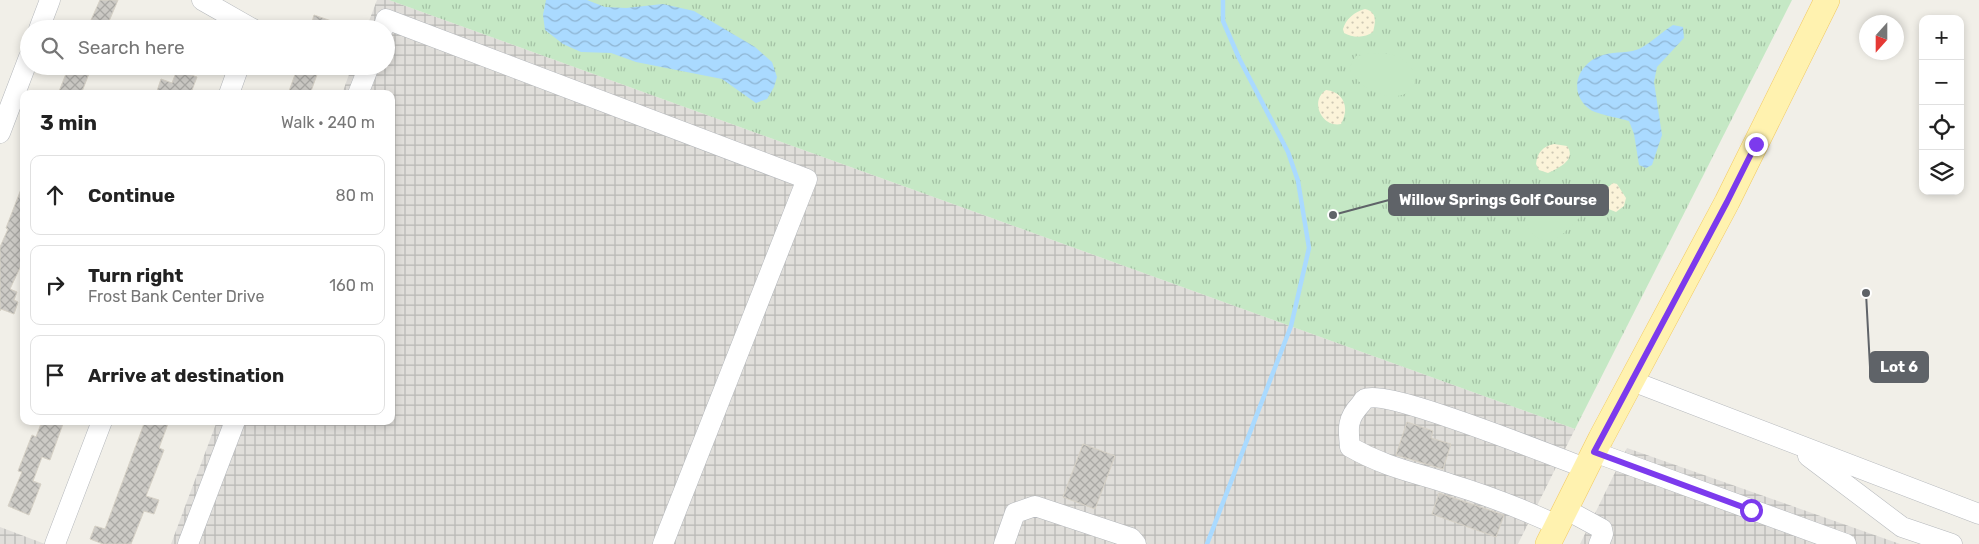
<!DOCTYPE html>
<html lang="en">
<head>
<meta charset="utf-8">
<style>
  body { margin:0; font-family:Rubik,sans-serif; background:#f6f6f6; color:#222 }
  .controls { position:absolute; right:15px; top:15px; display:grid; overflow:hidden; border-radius:10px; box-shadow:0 2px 8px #0003 }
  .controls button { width:45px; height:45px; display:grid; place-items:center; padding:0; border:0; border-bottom:1px solid #e0e0e0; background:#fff; color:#222; font:25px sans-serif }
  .compass { position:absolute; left:1859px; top:15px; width:45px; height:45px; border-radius:50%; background:#fff; box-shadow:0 2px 8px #0003; rotate:201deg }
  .stop { position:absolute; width:15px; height:15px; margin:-11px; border:4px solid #7c3aed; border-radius:50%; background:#fff }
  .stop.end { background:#7c3aed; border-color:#fff; box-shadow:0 1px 5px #0008 }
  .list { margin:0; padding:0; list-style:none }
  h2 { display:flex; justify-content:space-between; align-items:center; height:65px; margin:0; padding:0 20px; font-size:21px }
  h2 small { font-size:16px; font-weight:400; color:#767676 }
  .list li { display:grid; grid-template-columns:32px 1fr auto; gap:15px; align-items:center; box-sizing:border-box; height:80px; margin:0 10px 10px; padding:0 10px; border:1px solid #e0e0e0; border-radius:10px }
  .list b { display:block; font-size:19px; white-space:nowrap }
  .list p { margin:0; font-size:16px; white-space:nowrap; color:#767676 }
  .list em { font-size:16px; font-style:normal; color:#767676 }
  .icon { flex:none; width:28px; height:28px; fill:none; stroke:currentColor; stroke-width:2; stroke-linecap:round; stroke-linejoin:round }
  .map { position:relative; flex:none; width:1979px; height:544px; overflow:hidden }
  .search { position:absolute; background:#fff; box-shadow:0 2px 8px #0003; left:20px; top:20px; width:375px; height:55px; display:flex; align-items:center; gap:12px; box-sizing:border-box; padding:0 18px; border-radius:28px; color:#767676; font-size:19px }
  .panel { position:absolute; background:#fff; box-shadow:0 2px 8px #0003; left:20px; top:90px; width:375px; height:335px; border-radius:10px }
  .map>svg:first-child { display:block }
  .industrial { fill:url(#industrial-grid) }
  .grass { fill:url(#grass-tufts) }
  .sand { fill:url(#sand-dots) }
  .pitch { fill:#c5e8c5 }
  .water { fill:url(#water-waves) }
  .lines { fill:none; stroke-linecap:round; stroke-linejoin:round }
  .stream { stroke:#aadaff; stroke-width:4.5 }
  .building { fill:url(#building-cross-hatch); stroke:#d6d1c6 }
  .minor-casing { stroke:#b5b8bc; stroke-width:21 }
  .major-casing { stroke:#f2c960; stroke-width:26 }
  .minor { stroke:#fff; stroke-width:20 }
  .major { stroke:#fff2af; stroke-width:25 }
  .route { stroke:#7c3aed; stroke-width:6 }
  .leader { fill:none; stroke:#5f6368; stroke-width:2 }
  .callout-dot { fill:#5f6368; stroke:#fff; stroke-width:2 }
  .callout { fill:#5f6368; stroke:#5f6368; stroke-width:2 }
  .callout-label { font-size:15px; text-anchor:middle; font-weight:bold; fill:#fff }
</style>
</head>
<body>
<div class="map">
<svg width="1979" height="544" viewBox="0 0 1979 544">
  <defs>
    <pattern id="industrial-grid" width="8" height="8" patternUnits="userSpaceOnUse" patternTransform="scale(1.25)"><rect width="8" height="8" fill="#e0deda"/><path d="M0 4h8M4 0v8" fill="none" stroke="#b9b8b5"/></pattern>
    <pattern id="grass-tufts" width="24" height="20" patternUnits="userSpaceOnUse" patternTransform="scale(1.25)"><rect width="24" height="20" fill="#c5e8c5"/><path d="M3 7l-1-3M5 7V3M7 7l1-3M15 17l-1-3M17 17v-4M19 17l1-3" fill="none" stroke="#a3c0a4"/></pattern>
    <pattern id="sand-dots" width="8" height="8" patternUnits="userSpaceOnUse" patternTransform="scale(1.25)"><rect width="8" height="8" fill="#fbf3d9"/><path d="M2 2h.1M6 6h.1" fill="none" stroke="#cec8b4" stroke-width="1.8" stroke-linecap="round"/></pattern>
    <pattern id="water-waves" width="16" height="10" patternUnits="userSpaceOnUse" patternTransform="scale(1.25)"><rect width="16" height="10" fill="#aadaff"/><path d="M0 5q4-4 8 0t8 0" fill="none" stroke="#8eb4d2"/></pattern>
    <pattern id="building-cross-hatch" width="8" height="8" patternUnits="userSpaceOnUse" patternTransform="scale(1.25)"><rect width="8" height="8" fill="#cccac5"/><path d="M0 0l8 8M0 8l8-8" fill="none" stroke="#a9a8a4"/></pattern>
  </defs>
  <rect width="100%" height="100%" fill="#f1efe8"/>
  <path class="industrial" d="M377 0H389L1575 429 1518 544H171L217 421H391V94H342L352 66H386V29H366Z
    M1627 448 1900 544H1580Z
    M0 527 45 544H0Z"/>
  <path class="grass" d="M389 0H1792L1575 429Z"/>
  <path class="sand" d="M1365 9C1377 12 1376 21 1373 32 1365 38 1353 38 1344 33L1343 29C1346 19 1354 12 1365 9Z
    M1326 90C1344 92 1350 108 1341 124 1322 128 1309 101 1326 90Z
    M1554 144 1567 146C1577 160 1558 168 1548 173L1539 170 1536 164C1537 153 1543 146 1554 144Z
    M1613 183 1617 184 1626 198 1624 206 1616 212 1606 208 1603 204 1606 189Z"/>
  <path class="pitch" d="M1373 53C1380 54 1389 53 1396 56 1410 60 1423 81 1408 92 1390 105 1356 86 1349 68L1356 56Z
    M1568 185 1582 188C1593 204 1581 217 1569 228 1566 230 1564 234 1560 236 1547 245 1531 239 1527 223L1538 200Z"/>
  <path class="water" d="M546 0H587L605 7 626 8 663 4 694 11 755 47 772 62 777 77 774 87 767 99 756 103 722 79 636 62 611 53 581 52 563 44 545 30 543 15Z
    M1673 25 1683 27 1684 38 1657 67 1654 82 1662 135 1652 165 1646 168 1639 165 1634 134 1629 121C1620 118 1594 114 1588 108 1567 90 1579 62 1603 55 1616 51 1630 54 1641 48 1653 41 1662 32 1673 25Z"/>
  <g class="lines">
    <path class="stream" d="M1207 544 1291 326 1309 248 1298 181 1288 152 1239 58 1223 21V0"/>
  </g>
  <path class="building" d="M100 0H118L107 26 91 20Z
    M314 15 349 27V29H310Z
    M69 66H92L81 94H58Z
    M298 66H311L319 69 310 94H288Z
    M177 70 197 77 192 90 198 92 197 94H156L161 79 172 83Z
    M23 184 24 259 10 289 17 292 14 300 18 302 14 314 1 309 0 311V247L8 229 6 228Z
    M42 421H64L50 460 42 457 33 481 41 484 29 515 8 506 22 472 18 471 32 435 36 437Z
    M145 421H169L159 448 164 450 146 496 159 500 154 514 144 511 131 544H103L90 539 95 526 105 529Z
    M1407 422 1433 431 1431 438 1451 444 1443 469 1396 455Z
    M1083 444 1115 456 1095 509 1063 497Z
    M1439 493 1504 515 1496 537 1432 514Z"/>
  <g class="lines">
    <g class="minor-casing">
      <path id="minor" d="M202 0 253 29
        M39 29 50 0
        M383 29 386 19 807 179 663 544
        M229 94 239 66
        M358 94 369 66
        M0 133 29 57
        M1632 381 1979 514
        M1594 452 1846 544
        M1808 456 1902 527 1952 544
        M1565 509 1602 529 1603 534 1599 544
        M1557 525C1522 509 1487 495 1450 484 1413 472 1385 467 1350 447 1348 428 1347 419 1360 405 1362 403 1363 400 1365 399 1387 388 1554 457 1586 468
        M55 544 102 421
        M188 544 235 421
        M1004 544 1015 513 1035 506 1131 538 1136 544"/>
    </g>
    <g class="major-casing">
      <path id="major" d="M1548 544 1601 438 1727 202 1827 0"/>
    </g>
    <use href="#minor" class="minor"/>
    <use href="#major" class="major"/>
  </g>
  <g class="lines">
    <path class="route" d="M1751 510 1594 452 1727 202 1756 144"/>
  </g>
  <path class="leader" d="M1333 215L1389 200M1866 293L1870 367"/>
  <g class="callout-dot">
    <circle cx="1333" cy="215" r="5"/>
    <circle cx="1866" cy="293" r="5"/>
  </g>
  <g class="callout">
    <rect x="1389" y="185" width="219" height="30" rx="5"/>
    <rect x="1870" y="352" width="58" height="30" rx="5"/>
  </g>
  <g class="callout-label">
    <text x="1498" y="205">Willow Springs Golf Course</text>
    <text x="1899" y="372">Lot 6</text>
  </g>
</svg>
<div class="controls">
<button>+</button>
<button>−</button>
<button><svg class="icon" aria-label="locate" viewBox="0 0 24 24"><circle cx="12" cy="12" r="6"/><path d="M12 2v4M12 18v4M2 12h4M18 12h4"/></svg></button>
<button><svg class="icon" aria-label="layers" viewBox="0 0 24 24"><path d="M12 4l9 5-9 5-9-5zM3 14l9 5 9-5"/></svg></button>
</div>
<svg class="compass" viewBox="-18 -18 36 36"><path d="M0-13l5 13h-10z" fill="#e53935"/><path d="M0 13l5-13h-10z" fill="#767676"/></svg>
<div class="stop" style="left:1751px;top:510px"></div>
<div class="stop end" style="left:1756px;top:144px"></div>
<div class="search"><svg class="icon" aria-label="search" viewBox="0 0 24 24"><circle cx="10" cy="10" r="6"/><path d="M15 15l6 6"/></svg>Search here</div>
<section class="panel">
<h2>3 min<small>Walk · 240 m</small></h2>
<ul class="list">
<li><svg class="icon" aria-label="ahead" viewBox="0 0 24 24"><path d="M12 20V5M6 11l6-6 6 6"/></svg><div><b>Continue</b></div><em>80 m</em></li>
<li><svg class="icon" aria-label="right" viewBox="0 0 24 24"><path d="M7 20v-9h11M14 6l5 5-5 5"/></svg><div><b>Turn right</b><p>Frost Bank Center Drive</p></div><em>160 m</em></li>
<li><svg class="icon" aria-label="arrive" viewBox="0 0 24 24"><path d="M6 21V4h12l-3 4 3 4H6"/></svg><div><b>Arrive at destination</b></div></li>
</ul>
</section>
</div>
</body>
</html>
